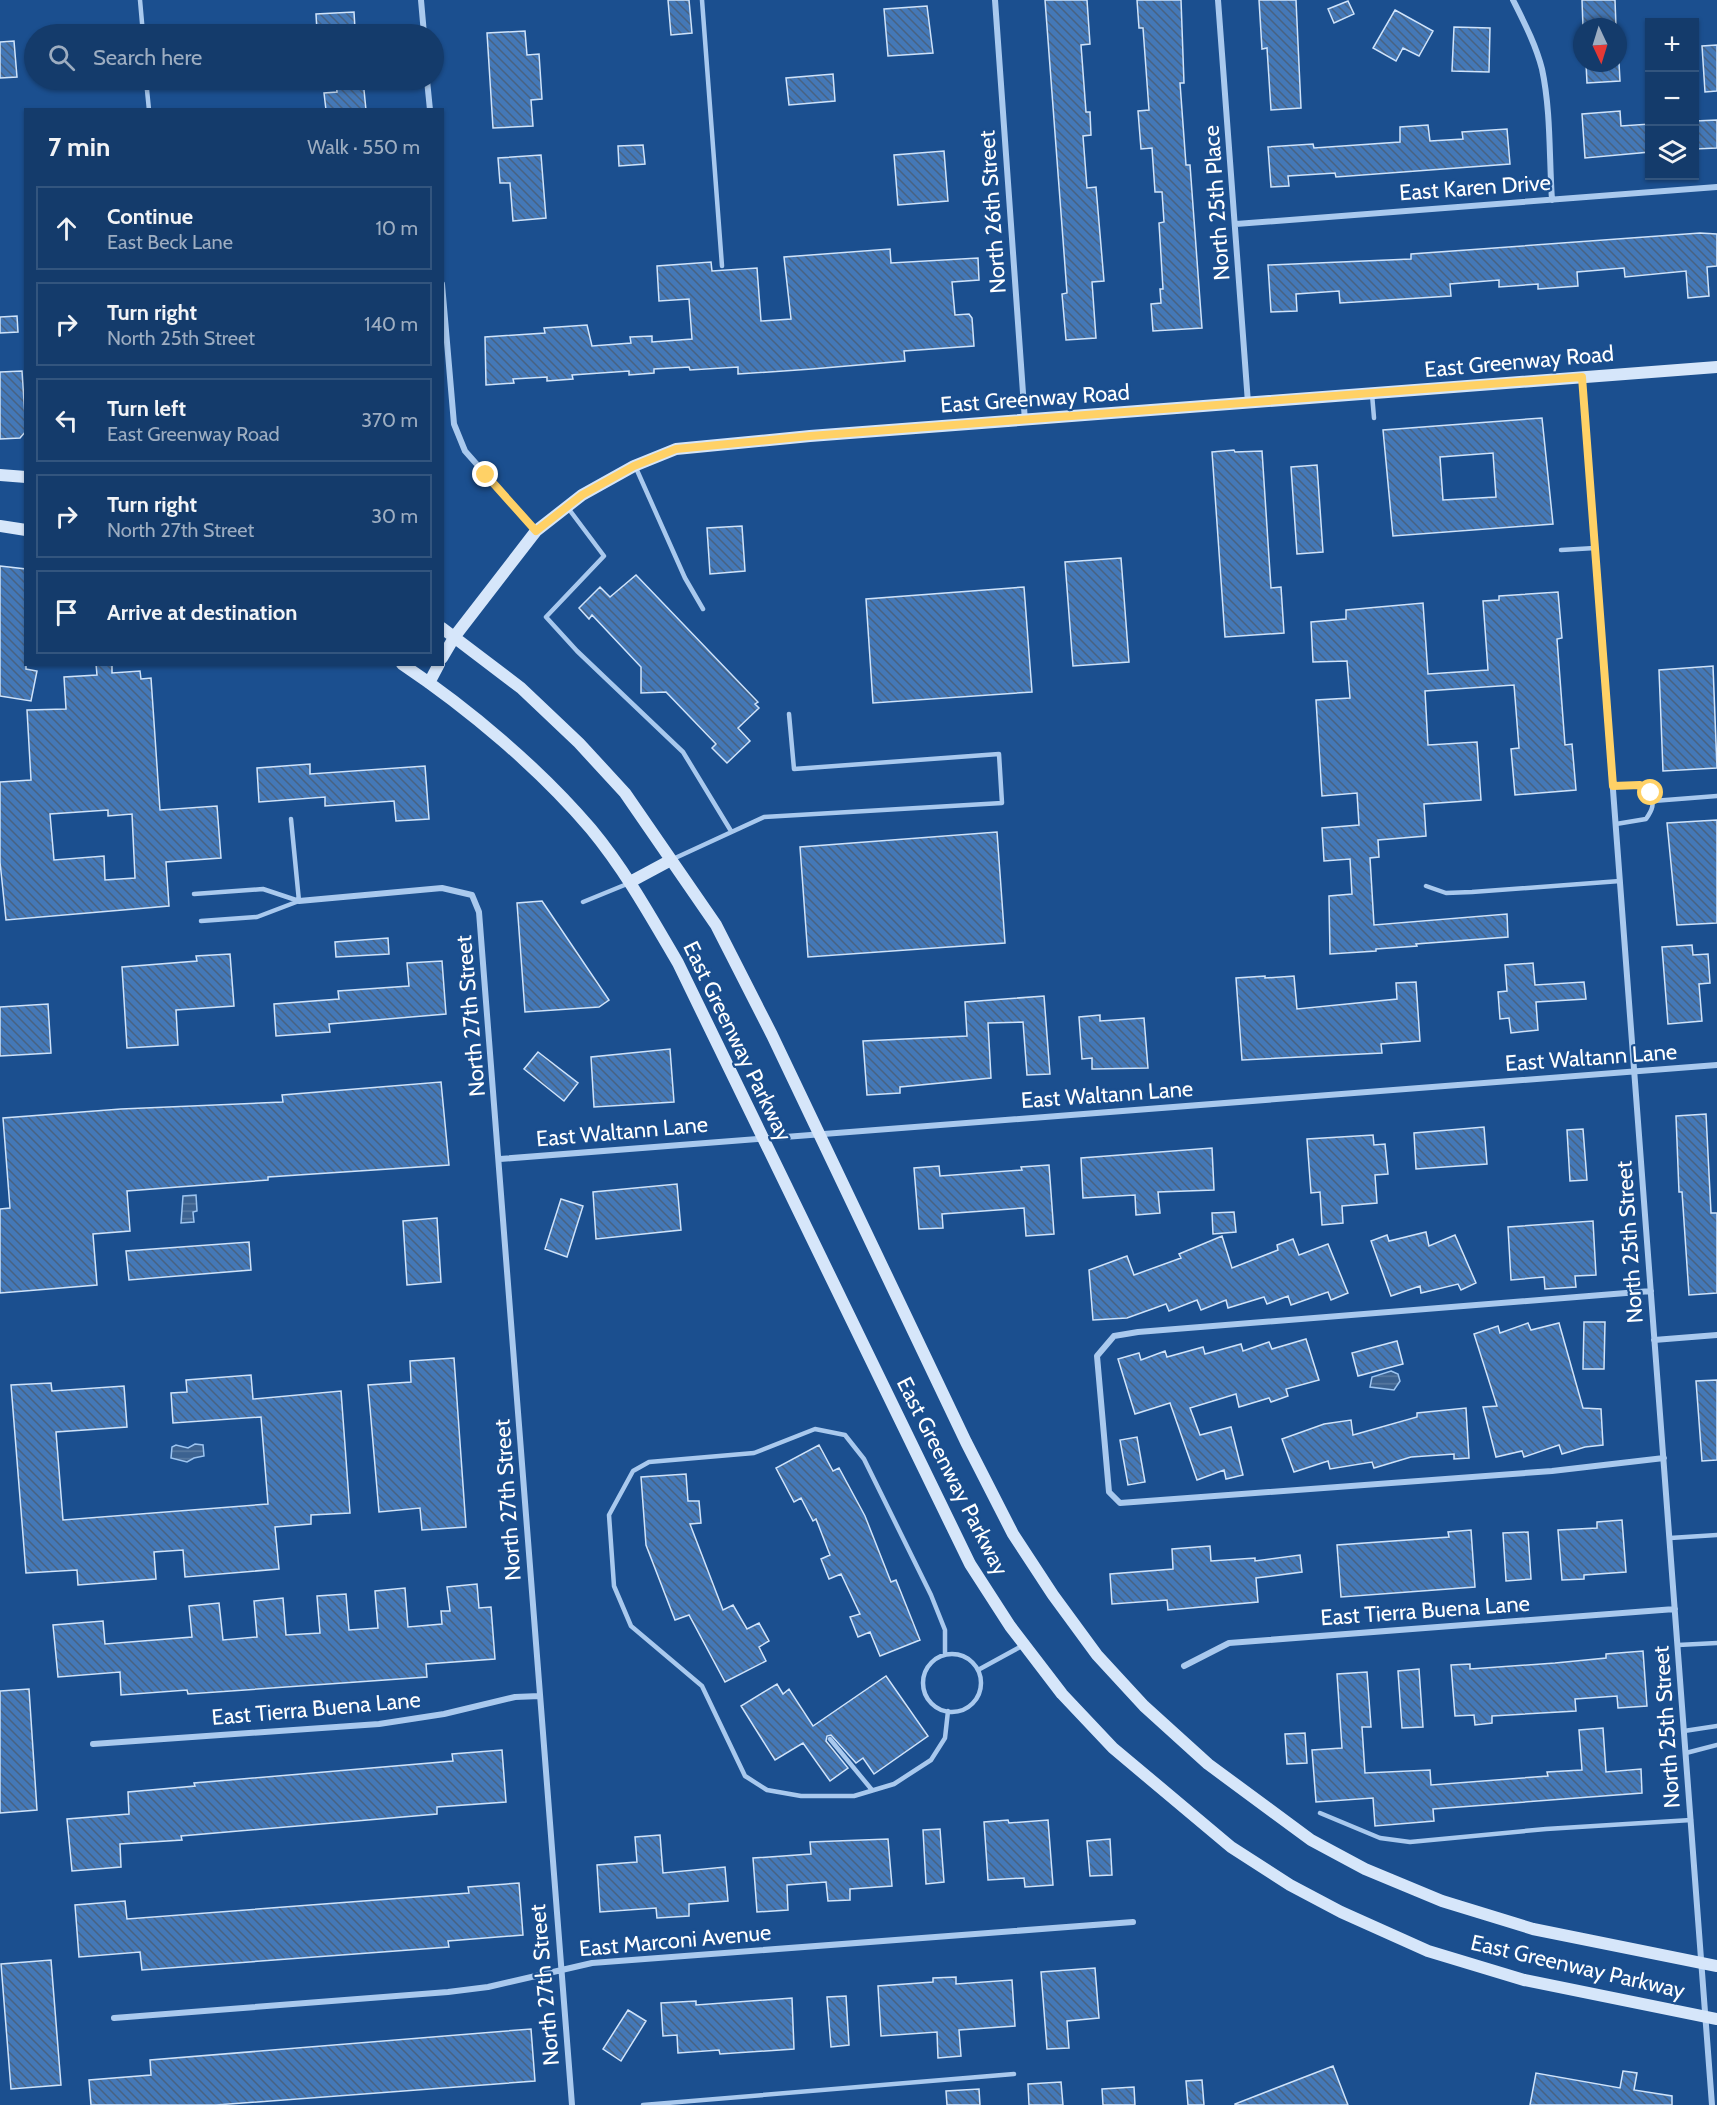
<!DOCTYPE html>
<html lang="en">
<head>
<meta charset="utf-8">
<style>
  body { margin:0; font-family:Cabin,sans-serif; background:#1d4271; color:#f1f3f6 }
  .controls { position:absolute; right:18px; top:18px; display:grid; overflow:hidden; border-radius:0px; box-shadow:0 2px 4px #0004 }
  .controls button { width:54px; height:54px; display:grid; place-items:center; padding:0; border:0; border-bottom:2px solid #33557e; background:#143b6b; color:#f1f3f6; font:30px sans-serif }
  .compass { position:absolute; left:1573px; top:18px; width:54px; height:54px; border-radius:50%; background:#143b6b; box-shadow:0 2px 4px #0004; rotate:176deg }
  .stop { position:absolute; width:18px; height:18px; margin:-14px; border:4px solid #ffd166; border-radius:50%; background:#fff }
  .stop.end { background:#ffd166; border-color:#fff; box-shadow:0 2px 6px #0008 }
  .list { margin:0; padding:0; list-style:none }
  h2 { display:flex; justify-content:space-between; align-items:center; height:78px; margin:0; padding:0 24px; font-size:26px }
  h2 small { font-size:20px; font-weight:400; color:#9dadc1 }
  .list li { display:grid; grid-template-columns:39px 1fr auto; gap:18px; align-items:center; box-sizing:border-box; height:84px; margin:0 12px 12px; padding:0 12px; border:2px solid #33557e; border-radius:0px }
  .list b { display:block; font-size:22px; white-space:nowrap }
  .list p { margin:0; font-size:20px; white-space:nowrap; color:#9dadc1 }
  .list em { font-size:20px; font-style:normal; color:#9dadc1 }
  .icon { flex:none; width:33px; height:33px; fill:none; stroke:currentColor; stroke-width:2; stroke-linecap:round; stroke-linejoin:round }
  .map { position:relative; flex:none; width:1717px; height:2105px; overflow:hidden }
  .search { position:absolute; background:#143b6b; box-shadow:0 2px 4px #0004; left:24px; top:24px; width:420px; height:66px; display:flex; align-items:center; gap:15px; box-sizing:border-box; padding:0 21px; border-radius:33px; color:#9dadc1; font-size:22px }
  .panel { position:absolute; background:#143b6b; box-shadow:0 2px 4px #0004; left:24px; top:108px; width:420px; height:558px; border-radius:0px }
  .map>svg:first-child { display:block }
  .water { fill:url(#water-rules); stroke:#9cc4f0; stroke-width:1.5 }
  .building { fill:url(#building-back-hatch); stroke:#cfe3fa; stroke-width:1.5; fill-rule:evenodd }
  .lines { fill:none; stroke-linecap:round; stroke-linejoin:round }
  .lane { stroke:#a9c9ee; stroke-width:4.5 }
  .street { stroke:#a9c9ee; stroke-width:6 }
  .secondary { stroke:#d6e6fa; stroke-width:12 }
  .route { stroke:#ffd166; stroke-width:8 }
  .labels { text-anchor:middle; stroke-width:4.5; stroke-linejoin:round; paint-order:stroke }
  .street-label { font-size:22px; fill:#fff; stroke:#1b4f8f }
</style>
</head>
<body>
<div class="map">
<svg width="1717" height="2105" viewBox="0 0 1717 2105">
  <defs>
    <pattern id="water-rules" width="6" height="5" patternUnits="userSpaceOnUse" patternTransform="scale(1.5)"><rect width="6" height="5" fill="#3c6290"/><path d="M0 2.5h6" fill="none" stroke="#597aa1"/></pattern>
    <pattern id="building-back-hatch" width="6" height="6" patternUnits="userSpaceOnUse" patternTransform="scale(1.5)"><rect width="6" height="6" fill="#4478b7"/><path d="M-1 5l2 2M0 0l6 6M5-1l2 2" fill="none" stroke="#486282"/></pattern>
  </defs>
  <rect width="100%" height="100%" fill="#1b4f8f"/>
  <path class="water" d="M196 1195 197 1211 193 1212 194 1222 181 1223 183 1196Z
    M1391 1371 1398 1374 1400 1381 1394 1390 1370 1387 1372 1377Z
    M195 1444 203 1445 204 1456 194 1458 187 1462 171 1458 172 1447 176 1445 188 1448Z"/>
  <path class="building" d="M668 0H689L692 33 671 35Z
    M1045 0H1087L1090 44 1081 45 1086 112H1090L1091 135 1083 136 1087 188 1096 187 1104 281 1092 282 1096 338 1066 340 1062 294 1067 293Z
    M1137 0H1181L1184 83H1180L1186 165H1190L1202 328 1153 331 1151 304 1161 303 1160 289H1163L1159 223 1164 222 1162 192H1155L1152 148 1141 149 1138 111 1149 110 1143 28H1139Z
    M1259 0H1296L1301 108 1271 110 1267 48 1262 49Z
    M1582 0H1615L1616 27H1583Z
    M1348 1 1354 14 1334 23 1328 9Z
    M927 6 933 53 888 56 884 9Z
    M1395 10 1433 31 1419 56 1403 48 1396 61 1373 48Z
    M354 12 355 29 317 31 316 14Z
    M1454 27 1490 28 1489 72 1452 71Z
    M525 31 527 55 539 54 542 99 531 100 533 126 493 128 487 33Z
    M14 41 17 77 0 78V42Z
    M1717 45V91L1705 92 1702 46Z
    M1586 63H1619L1620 81 1587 83Z
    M833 74 835 101 789 105 786 78Z
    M336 80H363L366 110H326L324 93 337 92Z
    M1620 111 1621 126 1650 124V152L1585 158 1582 114Z
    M1717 120V148L1695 149V121Z
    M1428 125 1430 141 1463 139 1462 132 1507 129 1510 164 1336 177 1335 173 1288 176 1289 186 1271 187 1268 147 1313 144 1314 148 1400 142V127Z
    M643 145 645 164 619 166 618 146Z
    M944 151 948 201 898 205 894 155Z
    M541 155 546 218 513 221 510 183H500L498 158Z
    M1700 233 1717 234V266L1707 267 1709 296 1688 298 1686 271 1625 277 1624 268 1577 272 1578 286 1538 289V284L1499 287V280L1450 284 1451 296 1340 303 1339 291 1296 294 1297 311 1271 312 1268 265 1411 259V254Z
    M890 249 891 263 978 258 979 280 952 282 955 315 969 314 972 318 974 346 904 351 905 361 812 369 738 374V367L690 370 689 367 654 369V373L629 375V371L572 375 573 379 547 381V377L513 379 514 383 486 385 485 337 545 333 544 328 587 325 592 346 631 343 630 337 652 336V342L692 339 689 299 659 301 657 266 711 262 712 271 757 268 761 321 791 319 784 257Z
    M17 316 18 332 0 333V317Z
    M22 371 26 431 20 438 0 439V372Z
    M1542 418 1553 524 1393 536 1383 430ZM1493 453 1496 497 1443 500 1440 457Z
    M1234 450 1235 452 1262 451 1271 588 1281 587 1284 633 1225 637 1212 452Z
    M1317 465 1323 552 1297 554 1291 467Z
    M742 526 745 571 710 574 707 528Z
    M1121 558 1129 662 1073 666 1065 562Z
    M0 566 26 569V669L37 671 31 701 0 696Z
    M636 575 758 702 755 704 759 708 738 728 750 741 727 763 712 748 716 744 666 692 641 693V667L592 615 589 619 579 608 600 587 610 597Z
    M1024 587 1032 692 873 703 866 599Z
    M1558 592 1562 638 1557 639 1565 745 1572 744 1576 790 1515 795 1511 749 1519 748 1514 685 1425 691 1428 745 1477 742 1481 800 1424 804 1426 836 1378 840 1379 857 1370 858 1374 925 1507 914 1508 937 1416 944 1417 946 1376 949V951L1330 954 1329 896 1352 894 1350 859 1324 861 1322 828 1359 825 1357 793 1322 796 1316 700 1350 698 1347 661 1313 662 1311 622 1346 619V610L1423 603 1428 674 1488 670 1483 601 1499 600V596Z
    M96 664H112V673L140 671 141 679 151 678 160 810 217 806 221 858 166 862 169 906 6 920 0 862V782L31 780 27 710 66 709 64 677 97 675ZM108 810V816L132 814 135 878 105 880 104 856 54 860 50 814Z
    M1713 666 1717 768 1663 771 1659 670Z
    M310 764V774L425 766 429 819 396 821 394 801 325 806V797L259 802 257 768Z
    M1717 820V923L1677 925 1667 823Z
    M997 832 1005 943 808 957 800 847Z
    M542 901 609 1000 599 1007 525 1012 517 903Z
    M388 938 389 954 336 957 335 942Z
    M1692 945 1693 955 1708 954 1710 983 1699 984 1702 1021 1668 1024 1662 947Z
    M230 954 234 1006 176 1010 178 1045 127 1048 122 967 197 961 196 956Z
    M442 961 446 1014 329 1024 330 1032 276 1036 274 1004 339 999 338 991 409 986 407 963Z
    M1533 963 1535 985 1584 982 1586 999 1536 1002 1538 1030 1511 1033 1509 1018 1500 1019 1498 992 1507 991 1505 965Z
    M1265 976V978L1294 976 1297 1009 1397 999 1396 983 1416 982 1420 1041 1381 1044 1382 1053 1242 1060 1236 978Z
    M1044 996 1050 1074 1027 1075 1023 1022 988 1023 991 1078 900 1087V1093L867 1095 863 1041 967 1036 965 1002Z
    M48 1004 51 1053 0 1056V1007Z
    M1100 1015V1021L1144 1018 1148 1068 1092 1069V1058L1082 1059 1079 1017Z
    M670 1049 674 1102 594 1107 591 1057Z
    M538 1052 578 1083 564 1101 524 1069Z
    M441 1082 449 1165 268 1177V1180L127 1191 130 1231 93 1234 97 1285 0 1293V1209L10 1208 3 1118 121 1109 283 1102 282 1095Z
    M1706 1114 1711 1213H1717V1293L1689 1295 1682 1192H1679L1676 1116Z
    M1484 1127 1487 1164 1416 1169 1414 1133Z
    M1583 1129 1587 1180 1570 1181 1567 1130Z
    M1373 1135 1374 1145 1385 1144 1388 1174 1375 1175 1377 1203 1342 1206 1343 1223 1322 1225 1320 1192 1311 1193 1307 1139Z
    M1212 1148 1214 1190 1158 1192 1160 1213 1136 1215 1135 1195 1083 1198 1081 1158Z
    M1049 1165 1054 1234 1026 1236 1024 1208 942 1214 943 1228 919 1229 914 1168 939 1166 940 1176 1022 1170 1021 1167Z
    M677 1184 681 1230 596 1239 593 1192Z
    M561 1199 583 1206 567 1257 545 1249Z
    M1234 1212 1236 1232 1213 1234 1212 1213Z
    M437 1218 441 1282 407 1285 403 1221Z
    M1593 1221 1596 1275 1575 1276 1576 1287 1545 1289 1544 1277 1511 1280 1508 1227Z
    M1426 1232 1429 1246 1455 1235 1476 1283 1461 1290 1458 1284 1421 1293 1420 1286 1391 1296 1371 1241 1387 1235 1389 1241Z
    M1222 1236 1232 1268 1278 1250 1277 1245 1293 1239 1299 1255 1328 1244 1348 1293 1331 1300 1328 1292 1291 1305 1288 1296 1267 1304 1264 1297 1228 1308 1226 1300 1201 1310 1197 1300 1169 1311 1166 1304 1127 1318 1093 1320 1089 1270 1127 1256 1134 1275 1181 1258 1179 1254Z
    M249 1242 251 1270 129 1280 126 1251Z
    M1584 1322H1605L1604 1369H1583Z
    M1528 1323 1531 1330 1559 1323 1583 1408 1601 1409 1603 1445 1585 1447 1562 1454 1559 1445 1524 1457 1522 1451 1496 1457 1483 1407 1497 1406 1474 1334 1498 1326 1500 1333Z
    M1306 1339 1319 1380 1286 1389 1288 1396 1271 1402 1269 1398 1239 1407 1236 1394 1190 1408 1200 1435 1231 1427 1243 1475 1226 1479 1224 1470 1197 1480 1170 1403 1135 1414 1118 1359 1139 1353 1141 1360 1165 1351 1167 1357 1203 1347 1205 1354 1241 1344 1243 1351 1269 1342 1272 1349Z
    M1397 1341 1403 1364 1358 1376 1352 1353Z
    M454 1358 466 1527 422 1530 420 1508 379 1512 368 1385 411 1382 410 1361Z
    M251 1375 253 1399 341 1391 350 1513 311 1515V1524L275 1527 279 1569 185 1577 183 1550 154 1552 156 1579 78 1585 77 1570 26 1573 11 1385 51 1383 52 1391 124 1386 127 1427 56 1432 63 1520 268 1504 261 1417 173 1423 171 1393 187 1392 186 1380Z
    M1717 1380V1460L1702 1461 1696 1381Z
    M1466 1408 1469 1458 1454 1459V1454L1411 1457 1374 1468 1372 1462 1330 1469 1328 1461 1294 1472 1282 1439 1324 1424 1351 1420 1353 1435 1417 1417V1413Z
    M1137 1437 1145 1482 1128 1485 1120 1440Z
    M819 1445 833 1471 839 1468 865 1516 891 1582 896 1580 920 1640 880 1656 870 1632 858 1637 850 1617 860 1614 841 1574 829 1579 821 1559 830 1555 816 1519 813 1521 801 1498 794 1502 776 1468Z
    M686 1474 688 1501H699L701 1523 690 1524 723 1610 733 1605 747 1629 759 1623 769 1641 759 1647 766 1661 725 1682 689 1615 675 1620 646 1545 641 1477Z
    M1622 1520 1626 1572 1584 1575V1579L1562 1580 1558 1530 1597 1528V1522Z
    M1471 1530 1475 1587 1341 1597 1337 1545 1449 1537 1448 1532Z
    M1528 1532 1531 1579 1506 1581 1503 1533Z
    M1210 1546 1211 1561 1255 1558V1561L1300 1555 1302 1572 1256 1578 1258 1602 1168 1610 1167 1600 1112 1604 1110 1574 1173 1569 1172 1549Z
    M477 1584 479 1608 491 1607 495 1659 426 1664 427 1677 188 1694 187 1690 121 1695 120 1672 58 1677 53 1625 103 1621 105 1644 192 1637 189 1606 219 1603 223 1640 257 1637 254 1601 283 1598 286 1635 320 1633 317 1596 346 1594 349 1630 378 1628 375 1591 405 1588 408 1627 442 1624 441 1611H450L447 1587Z
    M1643 1651 1647 1706 1618 1708 1617 1696 1575 1699 1576 1711 1492 1716V1723L1475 1725 1474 1715 1455 1716 1451 1665 1470 1664V1669L1555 1663 1606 1658V1654Z
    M1419 1669 1423 1727 1402 1728 1398 1671Z
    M1367 1672 1371 1727H1362L1365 1773 1430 1770 1431 1785 1548 1776 1547 1772 1582 1770 1579 1730 1603 1728 1606 1772 1641 1769 1642 1793 1433 1809 1434 1821 1375 1826 1373 1798 1316 1802 1312 1750 1342 1748 1337 1674Z
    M886 1676 928 1736 874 1774 863 1758 856 1763 831 1735 827 1736 826 1741 848 1768 830 1781 803 1743 775 1760 741 1706 777 1684 783 1694 789 1689 813 1726Z
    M29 1689 37 1810 0 1813V1691Z
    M1305 1733 1307 1763 1287 1764 1285 1734Z
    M502 1750 506 1802 437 1807V1814L181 1836 182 1840 120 1844 121 1867 72 1871 67 1819 129 1814 128 1792 195 1786 194 1783 453 1761 452 1754Z
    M1008 1820 1009 1823 1048 1820 1053 1885 1025 1887 1024 1878 988 1880 984 1822Z
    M940 1829 944 1882 926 1884 923 1830Z
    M660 1835 663 1873 725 1867 728 1901 689 1904V1916L657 1918 656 1908 600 1912 597 1865 637 1862 635 1837Z
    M888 1839 892 1886 850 1889V1900L828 1901 826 1882 787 1885 788 1910 757 1912 753 1858 811 1854 810 1842Z
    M1110 1839 1112 1875 1090 1876 1087 1841Z
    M519 1883 523 1935 448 1941 449 1947 142 1970 140 1952 79 1957 75 1905 125 1901 127 1919 469 1893 468 1887Z
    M51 1960 61 2085 11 2089 1 1964Z
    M1095 1968 1099 2018 1067 2021 1069 2048 1047 2049 1041 1972Z
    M956 1977V1984L1012 1980 1015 2026 959 2030 961 2056 938 2058 937 2032 881 2036 878 1986 933 1982V1978Z
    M846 1996 849 2045 831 2047 827 1997Z
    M792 1998 794 2049 720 2054 719 2050 678 2053 677 2035 663 2036 661 2003 696 2001V2005Z
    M628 2010 646 2021 621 2061 603 2049Z
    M531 2029 535 2081 216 2105H91L89 2080 151 2075 150 2060Z
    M1333 2066 1348 2105H1235V2104Z
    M1623 2071 1637 2073 1634 2090 1672 2096V2105H1530L1536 2073 1620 2088Z
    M1202 2080 1204 2105H1188L1186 2081Z
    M1061 2082 1063 2105H1029L1028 2084Z
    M1134 2087 1135 2105H1103L1102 2089Z
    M979 2089 980 2105H947L946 2091Z"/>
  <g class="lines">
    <path class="lane" d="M140 0 143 34
      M702 0 722 266
      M146 80 149 110
      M1372 394 1374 418
      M636 468 685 578 703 609
      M568 508 604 556 546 617 577 651 683 752 731 831
      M1561 550 1595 548
      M1613 786 1640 785 1651 793C1654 805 1653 809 1646 819L1616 824
      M1653 801 1717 796
      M291 819 299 901
      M673 859 764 817 1002 803 999 754 794 769 789 714
      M1426 886 1446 893 1472 892 1620 881
      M194 894 263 889 299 901
      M583 902 627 884
      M201 921 257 917 299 901
      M1670 1538 1717 1535
      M1678 1645 1717 1643
      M923 1683a29 29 0 1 1 58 0a29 29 0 1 1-58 0Z
      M945 1654V1630L931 1595 864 1459 845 1435 815 1429 754 1453 649 1462 633 1471 609 1515 614 1586 631 1626 702 1686 745 1776 767 1790 801 1796H854L894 1784 931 1760 945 1738 948 1711
      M978 1670 1022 1646
      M1684 1731 1717 1726
      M830 1739 872 1790
      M1686 1753 1717 1745
      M1320 1813 1380 1838 1410 1842 1546 1829 1691 1820
      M643 2105 1014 2074"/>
    <path class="street" d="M421 0 424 34
      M995 0 1025 421
      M1218 0 1248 403
      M1513 0C1524 22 1536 45 1542 69 1551 111 1549 157 1552 200
      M427 80 430 110
      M1236 224 1717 187
      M442 284 454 424 465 451 536 531
      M1582 378 1712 2105
      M299 901 442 888 472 895 479 912 572 2105
      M500 1159 1717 1065
      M1651 1291 1138 1332 1114 1336 1097 1356 1109 1492 1120 1503 1552 1471 1664 1458
      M1654 1340 1717 1335
      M1184 1666 1229 1643 1675 1609
      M93 1744 379 1724 444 1714 515 1697 540 1696
      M114 2018 448 1992 488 1987 592 1963 1133 1922"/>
    <path class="secondary" d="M0 475 26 477
      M0 526 26 530
      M442 628 521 688 579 743 625 793 716 925 772 1035 966 1442 1013 1534 1053 1595 1097 1655 1144 1706 1208 1764 1311 1840 1365 1869 1442 1901 1533 1929 1717 1966
      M442 658 455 636 536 531 582 495 634 466 676 449 810 436 1717 367
      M402 664C469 709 539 768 591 829 625 870 651 917 678 963L970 1564 1010 1626 1062 1694 1113 1748 1231 1847 1290 1885 1341 1912 1428 1951 1524 1980 1717 2019
      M429 683 439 664
      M630 882 671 860"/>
  </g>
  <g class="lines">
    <path class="route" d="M486 475 536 531 582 495 634 466 676 449 810 436 1582 377 1613 786 1640 785 1651 793"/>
  </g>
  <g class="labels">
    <g class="street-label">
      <text transform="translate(1475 187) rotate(-4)" y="8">East Karen Drive</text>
      <text transform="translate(1216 203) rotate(-94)" y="8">North 25th Place</text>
      <text transform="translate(992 212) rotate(-94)" y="8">North 26th Street</text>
      <text transform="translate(1519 361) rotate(-5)" y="8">East Greenway Road</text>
      <text transform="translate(1035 398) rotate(-4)" y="8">East Greenway Road</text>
      <text transform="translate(470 1016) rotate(-95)" y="8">North 27th Street</text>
      <text transform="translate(738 1041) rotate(64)" y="8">East Greenway Parkway</text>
      <text transform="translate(1591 1057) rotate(-4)" y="8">East Waltann Lane</text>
      <text transform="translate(1107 1094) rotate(-4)" y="8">East Waltann Lane</text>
      <text transform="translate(622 1131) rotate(-5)" y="8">East Waltann Lane</text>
      <text transform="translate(1629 1242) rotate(-94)" y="8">North 25th Street</text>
      <text transform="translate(953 1476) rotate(63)" y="8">East Greenway Parkway</text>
      <text transform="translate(507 1500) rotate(-94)" y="8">North 27th Street</text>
      <text transform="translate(1425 1610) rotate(-4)" y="8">East Tierra Buena Lane</text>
      <text transform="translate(316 1708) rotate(-5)" y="8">East Tierra Buena Lane</text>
      <text transform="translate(1666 1727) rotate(-94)" y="8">North 25th Street</text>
      <text transform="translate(675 1940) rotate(-5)" y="8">East Marconi Avenue</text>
      <text transform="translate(1578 1966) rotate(13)" y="8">East Greenway Parkway</text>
      <text transform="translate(544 1985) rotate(-95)" y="8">North 27th Street</text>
    </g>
  </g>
</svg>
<div class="controls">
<button>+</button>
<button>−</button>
<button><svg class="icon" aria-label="layers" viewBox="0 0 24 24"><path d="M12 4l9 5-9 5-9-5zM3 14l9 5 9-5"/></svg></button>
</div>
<svg class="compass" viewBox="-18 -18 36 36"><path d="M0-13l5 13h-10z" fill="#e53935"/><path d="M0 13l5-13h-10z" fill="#9dadc1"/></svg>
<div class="stop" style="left:1651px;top:793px"></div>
<div class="stop end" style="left:486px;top:475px"></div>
<div class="search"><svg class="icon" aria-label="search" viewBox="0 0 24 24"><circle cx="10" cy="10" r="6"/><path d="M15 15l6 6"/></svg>Search here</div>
<section class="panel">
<h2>7 min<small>Walk · 550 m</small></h2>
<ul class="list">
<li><svg class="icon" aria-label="ahead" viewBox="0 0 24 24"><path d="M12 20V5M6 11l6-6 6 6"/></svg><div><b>Continue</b><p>East Beck Lane</p></div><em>10 m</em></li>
<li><svg class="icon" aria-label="right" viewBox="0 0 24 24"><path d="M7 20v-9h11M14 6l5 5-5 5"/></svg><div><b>Turn right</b><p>North 25th Street</p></div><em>140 m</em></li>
<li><svg class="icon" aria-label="left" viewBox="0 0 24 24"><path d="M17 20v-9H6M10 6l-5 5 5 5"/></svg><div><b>Turn left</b><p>East Greenway Road</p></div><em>370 m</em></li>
<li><svg class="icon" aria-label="right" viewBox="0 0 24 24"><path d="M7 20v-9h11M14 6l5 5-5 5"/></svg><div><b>Turn right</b><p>North 27th Street</p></div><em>30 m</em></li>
<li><svg class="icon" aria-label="arrive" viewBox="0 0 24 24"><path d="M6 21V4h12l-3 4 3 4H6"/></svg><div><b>Arrive at destination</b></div></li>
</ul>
</section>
</div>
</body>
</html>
